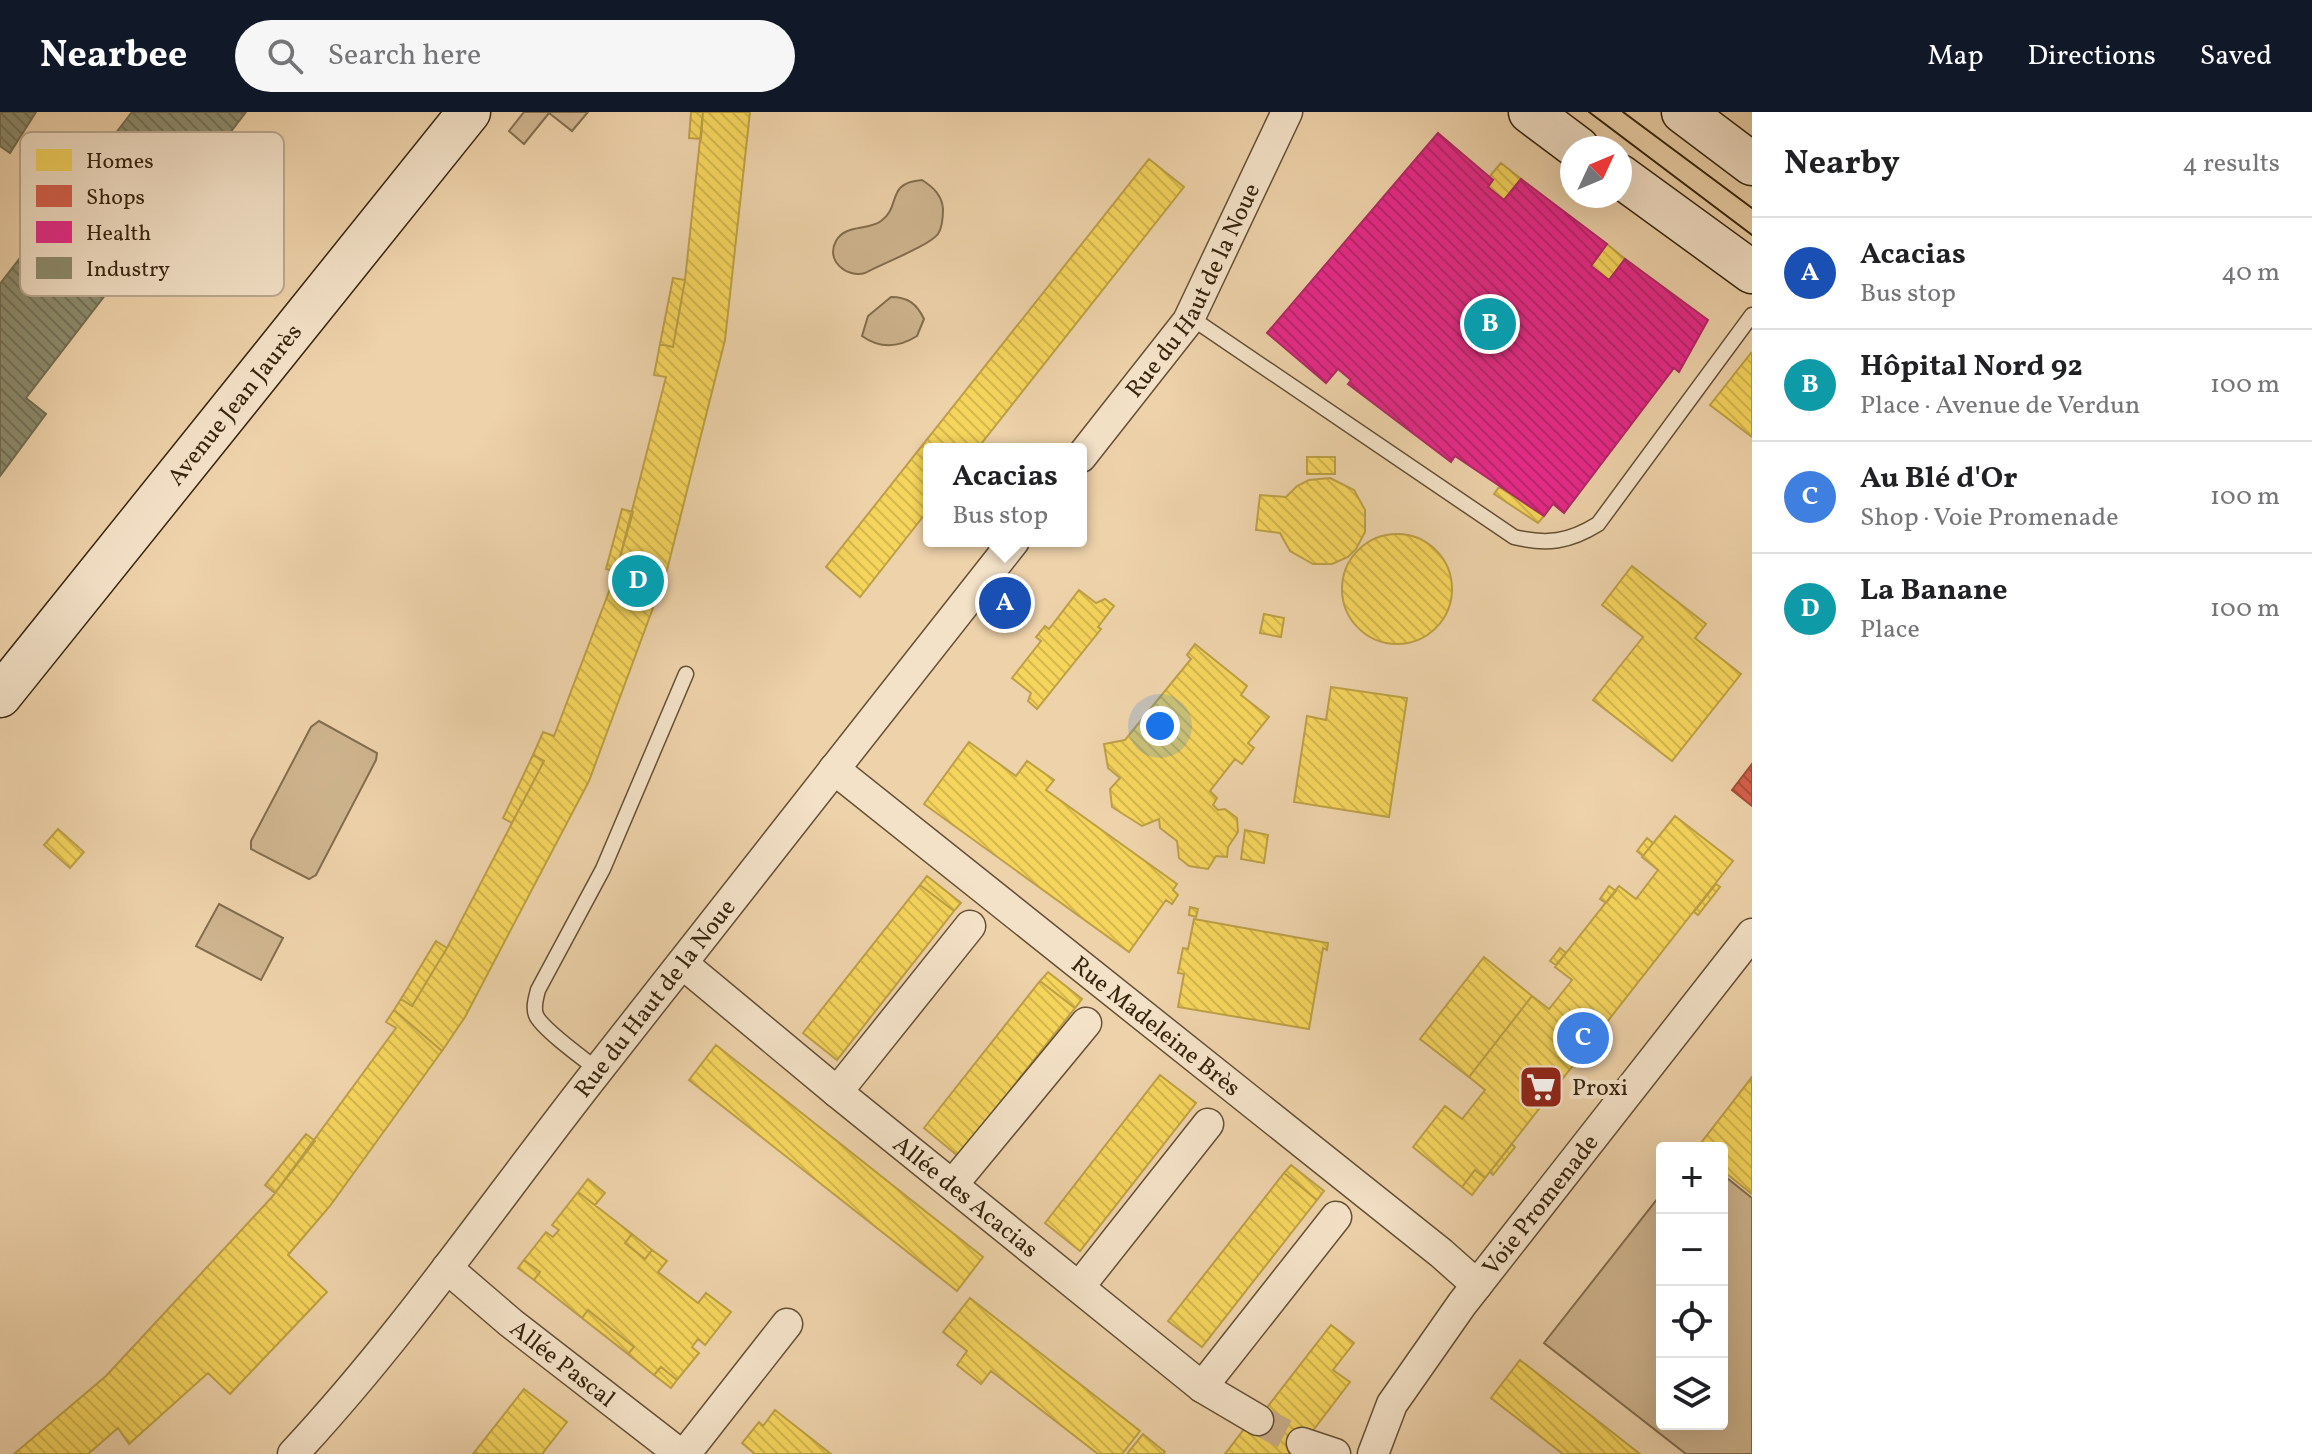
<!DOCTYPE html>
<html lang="en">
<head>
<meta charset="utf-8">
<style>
  body { margin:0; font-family:Vollkorn,serif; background:#f6f6f6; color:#202124 }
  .controls { position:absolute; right:24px; bottom:24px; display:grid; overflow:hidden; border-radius:8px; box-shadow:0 8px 32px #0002 }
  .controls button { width:72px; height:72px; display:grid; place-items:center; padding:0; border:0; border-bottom:2px solid #e0e0e0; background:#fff; color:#202124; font:40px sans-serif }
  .compass { position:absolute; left:1560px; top:24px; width:72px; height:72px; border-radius:50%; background:#fff; box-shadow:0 8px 32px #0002; rotate:46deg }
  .you { position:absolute; left:1160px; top:614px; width:28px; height:28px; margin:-20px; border:6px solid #fff; border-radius:50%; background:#1a73e8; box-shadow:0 0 0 12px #1a73e833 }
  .badge { display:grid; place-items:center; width:52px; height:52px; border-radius:50%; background:#111827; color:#fff; font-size:26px; font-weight:700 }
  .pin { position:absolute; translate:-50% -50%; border:4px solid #fff; box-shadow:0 2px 8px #0006 }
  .popup { position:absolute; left:923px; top:331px; width:164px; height:104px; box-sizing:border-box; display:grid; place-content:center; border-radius:8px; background:#fff; filter:drop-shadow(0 2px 6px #0005); font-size:26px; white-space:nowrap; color:#757577 }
  .popup b { font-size:30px; color:#202124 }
  .popup::after { content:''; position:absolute; left:50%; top:100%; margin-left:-16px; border:16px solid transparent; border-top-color:#fff }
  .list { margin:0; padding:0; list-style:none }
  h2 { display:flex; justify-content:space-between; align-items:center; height:104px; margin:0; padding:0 32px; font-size:34px }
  h2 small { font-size:26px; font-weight:400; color:#757577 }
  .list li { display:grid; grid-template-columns:52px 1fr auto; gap:24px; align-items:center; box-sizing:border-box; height:112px; padding:0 32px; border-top:2px solid #e0e0e0 }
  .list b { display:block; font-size:30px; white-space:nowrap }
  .list p { margin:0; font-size:26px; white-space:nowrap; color:#757577 }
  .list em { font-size:26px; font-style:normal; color:#757577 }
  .icon { flex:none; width:44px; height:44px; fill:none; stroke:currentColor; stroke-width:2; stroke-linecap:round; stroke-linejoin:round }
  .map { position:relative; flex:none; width:1752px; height:1342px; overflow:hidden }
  header { display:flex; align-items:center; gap:48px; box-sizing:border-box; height:112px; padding:0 40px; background:#111827; color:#fff }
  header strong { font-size:38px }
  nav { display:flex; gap:44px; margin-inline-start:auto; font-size:28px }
  .search { width:560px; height:72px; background:#f6f6f6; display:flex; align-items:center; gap:20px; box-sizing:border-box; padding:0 28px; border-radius:44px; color:#757577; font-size:30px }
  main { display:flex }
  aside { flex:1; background:#fff }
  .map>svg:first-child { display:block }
  .green { fill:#cfb58f; stroke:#836d4e; stroke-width:2 }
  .homes { fill:url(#homes-back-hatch); stroke:#bda045; stroke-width:2 }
  .shops { fill:url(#shops-back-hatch); stroke:#a64e3a; stroke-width:2 }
  .health { fill:url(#health-back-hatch); stroke:#b22865; stroke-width:2 }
  .industry { fill:url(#industry-back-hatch); stroke:#726d51; stroke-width:2 }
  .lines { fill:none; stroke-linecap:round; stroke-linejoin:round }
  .street-tunnel { stroke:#c9af8b; stroke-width:30; stroke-dasharray:30 15; stroke-linecap:butt }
  .lane-casing { stroke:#655035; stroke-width:17 }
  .street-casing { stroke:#655035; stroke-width:33 }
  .secondary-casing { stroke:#37250e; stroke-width:45 }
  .lane { stroke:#f4e2c8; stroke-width:14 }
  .street { stroke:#f4e2c8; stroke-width:30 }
  .secondary { stroke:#f4e2c8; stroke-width:42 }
  .tram { stroke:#37250e; stroke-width:2 }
  .labels { text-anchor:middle; stroke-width:8; stroke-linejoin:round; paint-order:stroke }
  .street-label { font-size:24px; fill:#37250e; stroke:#f4e2c8 }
  .poi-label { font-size:24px; fill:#37250e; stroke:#f4e2c8; text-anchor:start }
  .key { fill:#f4e2c8; stroke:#bba990; stroke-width:2 }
  .key-label { font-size:22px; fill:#37250e }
</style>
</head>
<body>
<header>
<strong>Nearbee</strong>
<div class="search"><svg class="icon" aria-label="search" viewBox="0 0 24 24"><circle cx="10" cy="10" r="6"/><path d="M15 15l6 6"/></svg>Search here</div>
<nav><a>Map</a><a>Directions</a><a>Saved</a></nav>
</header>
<main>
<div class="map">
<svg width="1752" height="1342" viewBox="0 0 1752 1342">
  <defs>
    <pattern id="homes-back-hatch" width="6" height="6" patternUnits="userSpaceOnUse" patternTransform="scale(2)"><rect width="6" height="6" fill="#f6d55c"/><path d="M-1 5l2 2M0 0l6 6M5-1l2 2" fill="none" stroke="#d4b74f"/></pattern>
    <pattern id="shops-back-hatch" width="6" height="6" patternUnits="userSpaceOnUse" patternTransform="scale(2)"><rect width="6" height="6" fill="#d6604d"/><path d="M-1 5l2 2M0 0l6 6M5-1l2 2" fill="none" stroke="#ae4f3e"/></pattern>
    <pattern id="health-back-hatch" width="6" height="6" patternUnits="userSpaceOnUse" patternTransform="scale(2)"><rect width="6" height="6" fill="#e7298a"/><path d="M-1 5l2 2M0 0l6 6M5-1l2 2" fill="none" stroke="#bc236f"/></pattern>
    <pattern id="industry-back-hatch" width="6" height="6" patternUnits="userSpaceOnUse" patternTransform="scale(2)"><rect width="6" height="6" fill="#8c8c6e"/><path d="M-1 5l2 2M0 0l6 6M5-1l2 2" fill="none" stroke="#737259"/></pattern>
  </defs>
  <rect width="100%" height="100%" fill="#eed2aa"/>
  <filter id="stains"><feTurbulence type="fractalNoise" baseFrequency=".0025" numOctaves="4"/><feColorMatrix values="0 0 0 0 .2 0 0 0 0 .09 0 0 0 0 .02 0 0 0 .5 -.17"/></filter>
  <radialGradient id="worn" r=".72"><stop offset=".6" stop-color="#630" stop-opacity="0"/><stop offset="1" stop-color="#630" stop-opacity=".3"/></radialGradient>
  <path class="green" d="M524 0H588L572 19 549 1 524 32 509 19Z
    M922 68C933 75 942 83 943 97 943 105 942 116 938 122 929 134 881 152 865 161 847 166 825 149 836 129 845 112 868 119 881 109 902 94 885 71 922 68Z
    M891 185C908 185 917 192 924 207L917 224C898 236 880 237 862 224L868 204Z
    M319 609 377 641 376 648 316 763 309 767 251 737V729L311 615Z
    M219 792 283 826 261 868 196 834Z
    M1722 1062 1752 1086V1342H1686L1544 1231 1662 1081V1312H1722Z"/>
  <path class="homes" d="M691 0H703L701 27 689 26Z
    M703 0H750L725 228 667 458 589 669 465 905 442 939 394 898 401 887 412 894 447 836 512 711 544 649 533 643 543 620 554 624 616 461 666 265 654 263 660 232 673 235 685 168Z
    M1149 47 1184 75 977 337H929V397L860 485 826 455Z
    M1501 51 1521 67 1504 88 1488 75 1493 68 1489 65Z
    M1607 132 1625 147 1609 168 1591 154Z
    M673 166 685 168 673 235 660 232Z
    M1751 241 1752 242V325L1710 293Z
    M1307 345H1335V362H1307Z
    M1330 366 1354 378 1365 398V420L1356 437 1348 445 1332 452H1313L1290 439 1280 421 1256 418 1260 383 1286 385 1297 374 1309 368Z
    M1499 375 1544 404 1538 411 1494 382Z
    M622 397 633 400 616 459 606 457Z
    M1342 477a55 55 0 1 1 110 0a55 55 0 1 1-110 0Z
    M1632 454 1706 512 1695 526 1741 562 1672 649 1593 588 1643 525 1602 493Z
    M1079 478 1096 491 1105 487 1114 494 1098 515 1101 517 1037 597 1028 589 1031 581 1012 566 1041 529 1036 525 1045 514 1049 517Z
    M1264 502 1284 506 1281 525 1260 521Z
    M1195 532 1247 574 1241 583 1269 605 1248 631 1254 636 1242 652 1235 647 1210 679 1217 686 1213 693 1218 698 1225 697 1237 706 1238 720 1228 735 1227 745 1216 744 1208 757 1189 754 1179 746 1177 729 1160 716 1159 707 1142 714 1112 695 1110 677 1120 666 1108 656 1104 632 1125 628 1191 547 1187 543Z
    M1331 575 1407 586 1389 705 1294 690 1307 604 1326 608Z
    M969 630 1016 664 1027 649 1054 668 1046 678 1177 772 1173 778 1178 783 1172 792 1166 788 1129 840 924 692Z
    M533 643 544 649 512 711 503 706Z
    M1675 704 1733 749 1485 1066 1475 1058 1462 1075 1413 1035 1445 994 1462 1007 1485 978 1469 965 1532 884 1549 897 1572 868 1555 855 1619 774 1636 787 1658 758 1642 745Z
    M58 717 84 740 70 756 44 733Z
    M1245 718 1268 723 1264 751 1241 747Z
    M1647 726 1653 731 1643 744 1637 739Z
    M927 764 961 791 954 799 920 773Z
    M1716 772 1720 775 1698 803 1694 800Z
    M920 773 954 799 837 948 803 921Z
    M1609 774 1616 779 1606 791 1600 787Z
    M1190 795 1198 797 1196 805 1189 803Z
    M1194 807 1328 831 1327 838 1323 836 1309 917 1178 895 1184 862 1178 861 1183 836 1188 837Z
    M436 829 447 836 412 894 401 887Z
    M1560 836 1566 841 1556 853 1550 849Z
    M1484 845 1532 884 1469 965 1420 927Z
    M1048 860 1082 887 1075 896 1040 869Z
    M1040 869 1075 896 958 1044 924 1016Z
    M394 898 442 939 330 1094 288 1143 327 1180 230 1282 208 1261 129 1332 118 1316 88 1342H14L106 1264 272 1085 396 916 386 910Z
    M1598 922 1602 924 1580 953 1576 950Z
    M716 933 983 1145 957 1179 689 968Z
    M1160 963 1196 991 1080 1139 1045 1111Z
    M1752 965V1082L1722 1058V1036H1697Z
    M306 1022 315 1029 275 1081 265 1073Z
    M1512 1032 1515 1035 1493 1063 1490 1060Z
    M1291 1053 1324 1079 1317 1088 1284 1061Z
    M1475 1058 1485 1066 1472 1083 1462 1075Z
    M1284 1061 1317 1088 1202 1235 1168 1209Z
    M588 1067 605 1081 595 1093 578 1080Z
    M578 1080 632 1122 625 1131 645 1147 652 1138 667 1149 658 1160 698 1191 706 1181 731 1200 705 1233 698 1227 692 1235 699 1241 677 1268 661 1255 654 1263 628 1242 634 1235 588 1198 582 1206 534 1168 540 1160 524 1148 546 1120 553 1125 559 1118 552 1113Z
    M632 1122 652 1138 645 1147 625 1131Z
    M524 1148 540 1160 534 1168 518 1156Z
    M970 1186 1140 1319 1122 1342H1098L991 1259 981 1272 957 1253 967 1239 943 1220Z
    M588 1198 634 1235 628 1242 582 1206Z
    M1331 1213 1354 1231 1333 1258 1350 1270 1295 1342H1225L1251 1308 1255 1311Z
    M1520 1248 1547 1269 1640 1342H1563L1491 1286Z
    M661 1255 677 1268 671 1276 654 1263Z
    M524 1277 567 1310 542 1342H473Z
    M775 1298 831 1342H755L742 1331 759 1310 763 1314Z
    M1143 1322 1165 1340 1163 1342H1127Z"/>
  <path class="shops" d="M1752 652V694L1732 678Z"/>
  <path class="health" d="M1438 21 1493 68 1488 75 1504 88 1521 67 1607 132 1591 154 1609 168 1625 147 1708 208 1679 260 1674 256 1564 401 1553 392 1544 404 1455 344 1451 350 1348 272 1351 268 1338 257 1326 271 1267 221Z"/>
  <path class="industry" d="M0 0H36L10 41 0 34Z
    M132 0H246L26 286 46 302 0 364V172Z"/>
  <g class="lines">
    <path class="street-tunnel" d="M1258 1308 1302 1331"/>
    <g class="lane-casing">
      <path id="lane" d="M1190 205 1514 425C1547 433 1569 430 1598 412L1752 203
        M598 958C585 948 541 916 536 903 533 895 536 886 538 878L603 757 686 562"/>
    </g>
    <g class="street-casing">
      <g id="street">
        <path id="s1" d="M1081 345 1188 209 1287 0"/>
        <path id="s2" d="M834 657 1441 1141 1477 1173"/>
        <path id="s3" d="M683 852 837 980 1202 1275 1258 1308"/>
        <path d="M837 980 970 814"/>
        <path d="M953 1072 1086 911"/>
        <path id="s4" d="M447 1156 511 1211 680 1342"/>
        <path d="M1079 1175 1208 1012"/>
        <path d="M1202 1275 1336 1105"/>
        <path d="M1302 1331 1335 1342"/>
        <path id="s5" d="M293 1342C405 1222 497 1086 598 958 737 781 875 605 1014 429"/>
        <path d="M685 1342 787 1212"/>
        <path id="s6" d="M1373 1342 1392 1292 1462 1192 1752 822"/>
      </g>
    </g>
    <g class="secondary-casing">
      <g id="secondary">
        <path d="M1530 0 1578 36"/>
        <path d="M1683 0 1752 52"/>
        <path d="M1620 64 1752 160"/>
        <path id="s7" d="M0 584 469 0"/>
      </g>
    </g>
    <use href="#lane" class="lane"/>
    <use href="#street" class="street"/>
    <use href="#secondary" class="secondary"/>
    <path class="tram" d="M1589 0 1752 123
      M1623 0 1752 96"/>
  </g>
  <defs>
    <g id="supermarket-square" transform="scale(2.3)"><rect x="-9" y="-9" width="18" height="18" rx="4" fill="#8f2418" stroke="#f4e2c8"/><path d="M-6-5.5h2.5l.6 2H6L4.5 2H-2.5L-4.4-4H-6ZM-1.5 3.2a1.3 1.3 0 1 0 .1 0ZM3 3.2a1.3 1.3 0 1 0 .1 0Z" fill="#fff"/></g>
  </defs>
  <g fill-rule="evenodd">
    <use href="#supermarket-square" x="1541" y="975"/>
  </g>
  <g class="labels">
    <g class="street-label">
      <text dy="8" stroke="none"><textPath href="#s1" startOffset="202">Rue du Haut de la Noue</textPath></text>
      <text dy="8" stroke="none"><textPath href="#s7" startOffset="374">Avenue Jean Jaurès</textPath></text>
      <text dy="8" stroke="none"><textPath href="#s5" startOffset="582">Rue du Haut de la Noue</textPath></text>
      <text dy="8" stroke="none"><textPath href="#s2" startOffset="412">Rue Madeleine Brès</textPath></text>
      <text dy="8" stroke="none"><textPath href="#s3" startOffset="366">Allée des Acacias</textPath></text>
      <text dy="8" stroke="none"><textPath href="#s6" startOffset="302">Voie Promenade</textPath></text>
      <text dy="8" stroke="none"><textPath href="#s4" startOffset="150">Allée Pascal</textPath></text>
    </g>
    <g class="poi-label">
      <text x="1572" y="983">Proxi</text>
    </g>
  </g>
  <rect x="20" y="20" width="264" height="164" rx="12" class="key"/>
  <rect x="36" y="37" width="36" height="22" fill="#f6d55c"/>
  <rect x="36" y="73" width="36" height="22" fill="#d6604d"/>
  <rect x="36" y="109" width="36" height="22" fill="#e7298a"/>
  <rect x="36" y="145" width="36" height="22" fill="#8c8c6e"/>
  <g class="key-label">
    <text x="86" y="56">Homes</text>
    <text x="86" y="92">Shops</text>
    <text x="86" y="128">Health</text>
    <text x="86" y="164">Industry</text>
  </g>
  <rect width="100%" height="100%" filter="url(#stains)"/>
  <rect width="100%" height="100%" fill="url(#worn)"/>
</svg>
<div class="controls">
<button>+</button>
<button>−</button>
<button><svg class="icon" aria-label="locate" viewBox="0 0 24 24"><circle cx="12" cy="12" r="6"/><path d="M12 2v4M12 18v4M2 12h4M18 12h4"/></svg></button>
<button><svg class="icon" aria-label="layers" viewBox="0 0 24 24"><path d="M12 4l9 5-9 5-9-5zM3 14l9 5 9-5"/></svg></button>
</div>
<svg class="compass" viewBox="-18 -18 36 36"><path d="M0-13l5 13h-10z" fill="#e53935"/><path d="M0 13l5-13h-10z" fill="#757577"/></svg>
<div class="you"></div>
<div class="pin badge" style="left:1005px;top:491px;background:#1a4fb4">A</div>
<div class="popup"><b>Acacias</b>Bus stop</div>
<div class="pin badge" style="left:1490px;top:212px;background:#0f9aa8">B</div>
<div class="pin badge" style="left:1583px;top:926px;background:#3f7fe0">C</div>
<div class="pin badge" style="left:638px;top:469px;background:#0f9aa8">D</div>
</div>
<aside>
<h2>Nearby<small>4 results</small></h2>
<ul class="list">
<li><span class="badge" style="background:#1a4fb4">A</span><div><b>Acacias</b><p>Bus stop</p></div><em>40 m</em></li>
<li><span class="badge" style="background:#0f9aa8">B</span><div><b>Hôpital Nord 92</b><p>Place · Avenue de Verdun</p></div><em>100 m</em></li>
<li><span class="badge" style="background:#3f7fe0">C</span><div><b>Au Blé d'Or</b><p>Shop · Voie Promenade</p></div><em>100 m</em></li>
<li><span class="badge" style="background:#0f9aa8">D</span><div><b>La Banane</b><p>Place</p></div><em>100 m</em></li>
</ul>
</aside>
</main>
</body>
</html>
